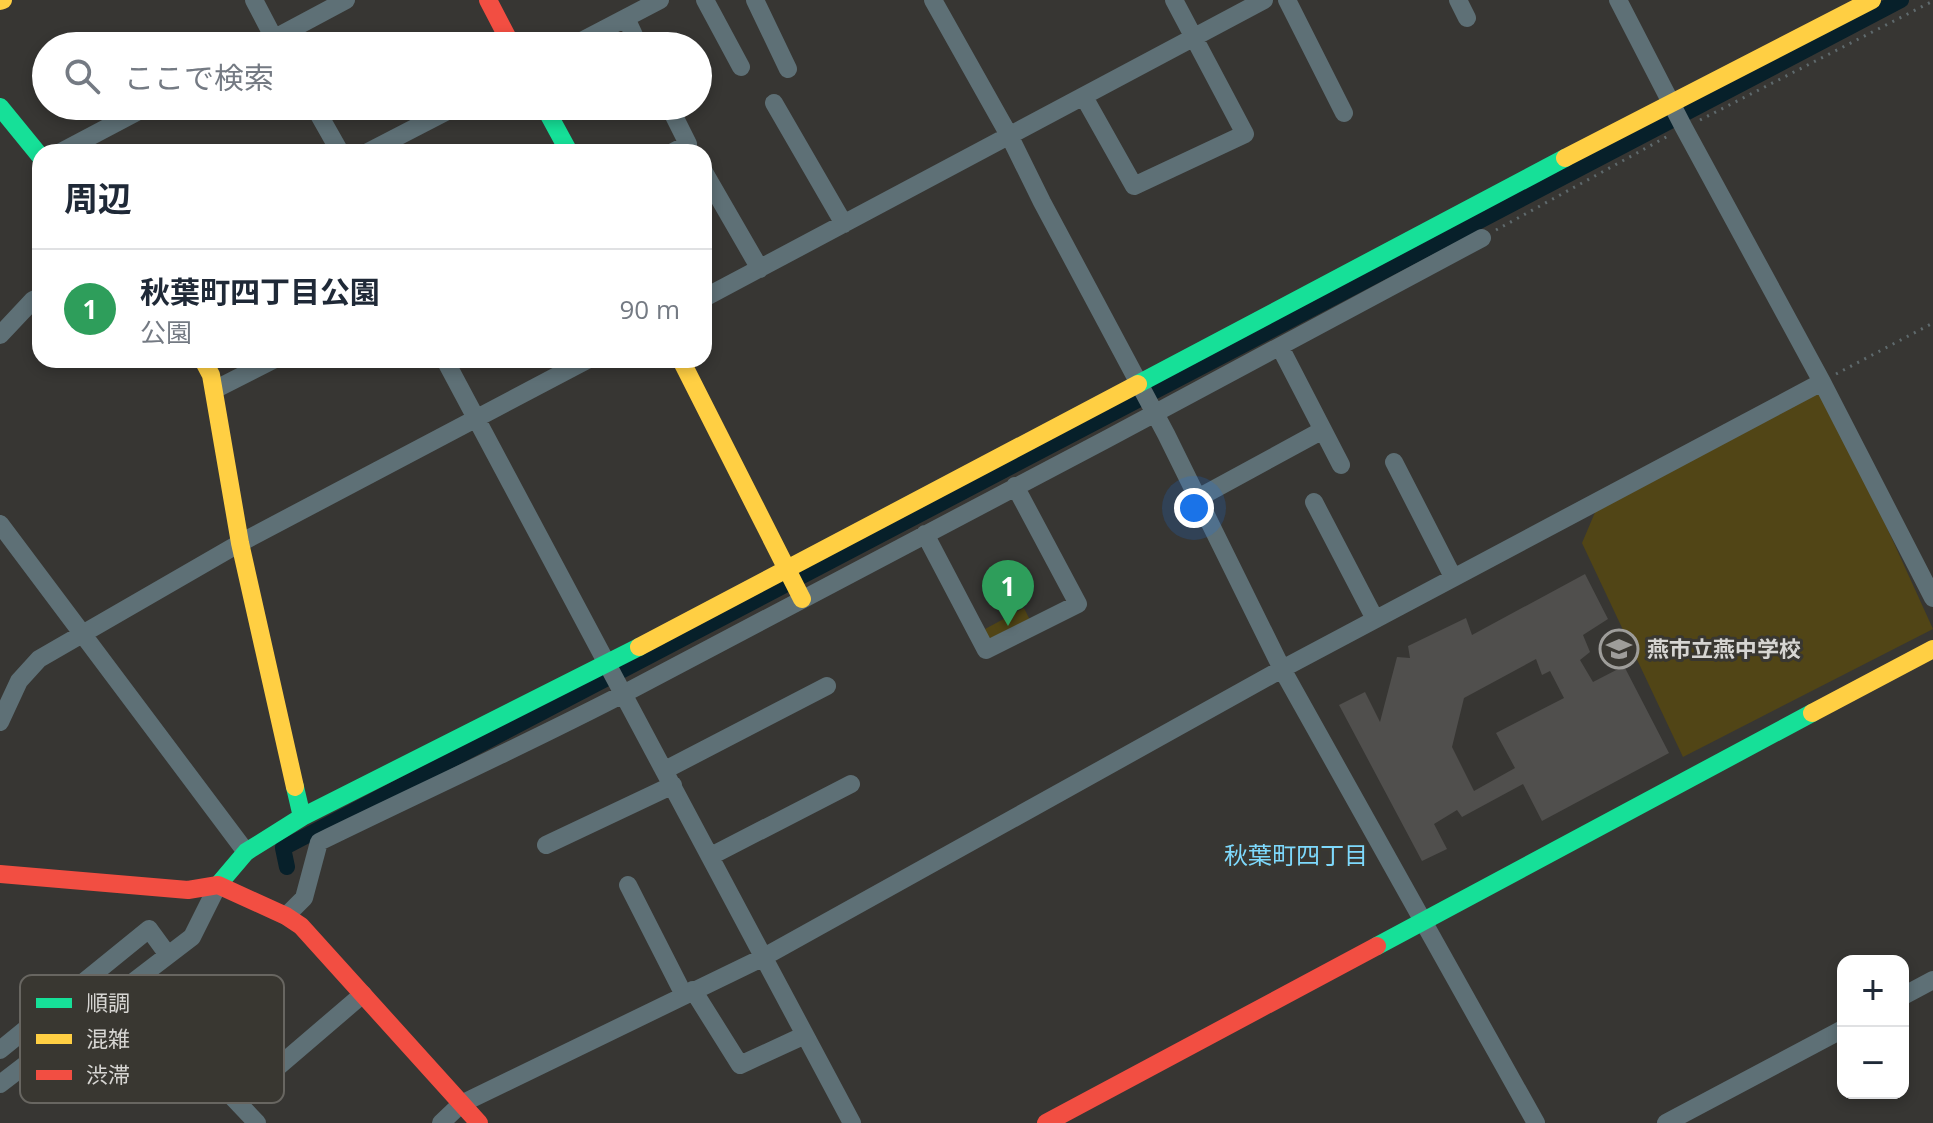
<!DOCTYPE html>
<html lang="ja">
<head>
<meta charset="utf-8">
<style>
  body { margin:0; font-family:"Open Sans","Noto Sans JP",sans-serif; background:#f6f6f7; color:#1f2937 }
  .controls { position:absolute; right:24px; bottom:24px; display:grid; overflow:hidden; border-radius:16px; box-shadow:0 4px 12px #0003 }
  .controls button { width:72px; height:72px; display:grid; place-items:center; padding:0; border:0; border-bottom:2px solid #e0e1e3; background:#fff; color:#1f2937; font:40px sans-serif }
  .you { position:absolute; left:1194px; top:508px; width:28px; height:28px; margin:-20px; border:6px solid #fff; border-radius:50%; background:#1a73e8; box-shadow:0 0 0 12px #1a73e833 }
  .badge { display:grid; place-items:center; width:52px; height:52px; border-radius:50%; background:#585d64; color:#fff; font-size:26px; font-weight:700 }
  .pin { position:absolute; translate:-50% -66px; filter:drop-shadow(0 2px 4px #0008) }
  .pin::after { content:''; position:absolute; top:42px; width:28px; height:24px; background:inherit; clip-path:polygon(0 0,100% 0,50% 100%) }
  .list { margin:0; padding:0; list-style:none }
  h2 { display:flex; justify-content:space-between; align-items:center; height:104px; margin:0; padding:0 32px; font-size:34px }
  h2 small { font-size:26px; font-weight:400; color:#747a83 }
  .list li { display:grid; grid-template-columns:52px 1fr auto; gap:24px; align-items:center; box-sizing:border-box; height:120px; padding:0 32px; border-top:2px solid #e0e1e3 }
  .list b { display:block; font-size:30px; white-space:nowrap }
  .list p { margin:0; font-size:26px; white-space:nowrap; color:#747a83 }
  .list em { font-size:26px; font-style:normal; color:#747a83 }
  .icon { flex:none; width:44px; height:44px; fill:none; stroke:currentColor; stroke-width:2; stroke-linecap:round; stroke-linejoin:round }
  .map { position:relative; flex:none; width:1933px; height:1123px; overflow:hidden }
  .search { position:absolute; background:#fff; box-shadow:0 4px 12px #0003; left:32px; top:32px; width:680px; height:88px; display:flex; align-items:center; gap:20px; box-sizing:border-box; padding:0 28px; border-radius:44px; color:#747a83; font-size:30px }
  .panel { position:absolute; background:#fff; box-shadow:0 4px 12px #0003; left:32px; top:144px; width:680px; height:224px; border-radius:24px }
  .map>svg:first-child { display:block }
  .green { fill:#514516 }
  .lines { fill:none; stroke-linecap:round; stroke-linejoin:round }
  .canal { stroke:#07202a; stroke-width:16 }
  .building { fill:#504f4d; fill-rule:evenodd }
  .path { stroke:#5f6a6d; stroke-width:3; stroke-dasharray:2 6; stroke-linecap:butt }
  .street { stroke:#5e7076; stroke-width:18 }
  .fast { stroke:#16e098; stroke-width:18 }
  .slow { stroke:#ffcf43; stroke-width:18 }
  .jam { stroke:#f24e42; stroke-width:18 }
  .labels { text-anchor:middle; stroke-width:6; stroke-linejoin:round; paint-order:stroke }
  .poi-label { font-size:22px; font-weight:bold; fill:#d6d5d2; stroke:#393731; text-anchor:start }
  .neighbourhood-label { font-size:24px; fill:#7ed9fc; stroke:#393731 }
  .key { fill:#393731; stroke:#686661; stroke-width:2 }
  .key-label { font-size:22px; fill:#d6d5d2 }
</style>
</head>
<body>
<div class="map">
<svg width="1933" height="1123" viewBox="0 0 1933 1123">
  <rect width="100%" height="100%" fill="#373633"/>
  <path class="green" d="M1816 393 1827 396 1933 629 1683 757 1582 543 1596 510Z
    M1024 608 1031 622 998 641 988 637 985 629Z"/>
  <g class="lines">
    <path class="canal" d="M287 867 283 848 1901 0"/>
  </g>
  <path class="building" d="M1585 574 1608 619 1583 635 1590 652 1580 660 1593 682 1624 666 1669 753 1542 821 1523 784 1462 817 1457 810 1434 824 1447 849 1422 861 1339 705 1365 692 1380 722 1397 657 1410 658 1408 646 1466 618 1472 635ZM1536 659 1542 675 1550 671 1564 698 1496 733 1515 768 1474 791 1452 747 1464 698Z"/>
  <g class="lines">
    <path class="path" d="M1700 120 1933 1
      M1496 230 1668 136
      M1836 374 1933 323"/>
    <path class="street" d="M254 0 278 46
      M705 0 741 67
      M755 0 788 69
      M933 0 1010 137 1042 202 1166 434 1282 669 1536 1123
      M1287 0 1344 113
      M1458 0 1467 18
      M1618 0 1684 128 1822 382 1933 598
      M626 18 639 46
      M260 46 346 0
      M572 46 660 0
      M1084 97 1134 186 1245 134 1174 0
      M774 103 844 224
      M314 106 340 152
      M669 106 688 144 673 152
      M61 152 148 106
      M368 152 457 106
      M704 172 760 269
      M704 298 1264 0
      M0 335 33 300 40 297
      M1280 347 1341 465
      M445 360 852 1123
      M214 390 273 360
      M1394 462 1453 577
      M1198 498 1321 431
      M1314 502 1375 619
      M0 524 246 852
      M925 534 986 650 1078 604 1015 486
      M0 722 19 681 39 659 240 543 587 360
      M665 770 827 686
      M546 845 673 785
      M711 856 851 784
      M628 885 684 995
      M286 916 304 898 319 842C421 792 525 745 627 692 913 543 1198 391 1482 238
      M122 990 203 1066 257 1123
      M693 990 740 1065 805 1035
      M1903 996 1933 980
      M0 1050 149 929 168 955
      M0 1084 192 937 218 885
      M237 1102 363 994
      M441 1123 461 1104 764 957 1282 669 1822 382
      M1666 1123 1843 1029"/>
    <path class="fast" d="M544 106 569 152
      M0 107 40 156
      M1138 384 1565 158
      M302 817 639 647
      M218 885 246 852 302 817 295 787
      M1377 946 1812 713"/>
    <path class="slow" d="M0 1 3 0
      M1565 158 1872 0
      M203 360 211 375 240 543 295 787
      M681 360 802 599
      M639 647 1138 384
      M1812 713 1933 649"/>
    <path class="jam" d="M488 0 512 46
      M0 874 188 890 218 885 286 916 301 926 479 1123
      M1046 1123 1377 946"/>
  </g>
  <defs>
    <g id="school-ring" transform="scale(2)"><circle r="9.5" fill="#393731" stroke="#9e9d9a" stroke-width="1.5"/><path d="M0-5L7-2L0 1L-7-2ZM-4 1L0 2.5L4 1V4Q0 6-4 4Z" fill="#9e9d9a"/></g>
  </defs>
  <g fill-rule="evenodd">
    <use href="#school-ring" x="1619" y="649"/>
  </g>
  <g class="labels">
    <g class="poi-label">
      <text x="1647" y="657">燕市立燕中学校</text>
    </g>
    <g class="neighbourhood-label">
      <text x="1296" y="864">秋葉町四丁目</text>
    </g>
  </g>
  <rect x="20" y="975" width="264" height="128" rx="12" class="key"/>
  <rect x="36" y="998" width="36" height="10" fill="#16e098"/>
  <rect x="36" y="1034" width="36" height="10" fill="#ffcf43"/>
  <rect x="36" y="1070" width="36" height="10" fill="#f24e42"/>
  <g class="key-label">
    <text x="86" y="1011">順調</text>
    <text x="86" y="1047">混雑</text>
    <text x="86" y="1083">渋滞</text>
  </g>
</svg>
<div class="controls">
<button>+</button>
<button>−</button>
</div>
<div class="you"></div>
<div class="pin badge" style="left:1008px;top:626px;background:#2e9e5b">1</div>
<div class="search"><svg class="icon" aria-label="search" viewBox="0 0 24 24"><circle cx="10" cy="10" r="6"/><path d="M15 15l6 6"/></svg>ここで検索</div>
<section class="panel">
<h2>周辺<small></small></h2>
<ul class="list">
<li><span class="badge" style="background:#2e9e5b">1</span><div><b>秋葉町四丁目公園</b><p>公園</p></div><em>90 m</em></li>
</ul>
</section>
</div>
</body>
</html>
